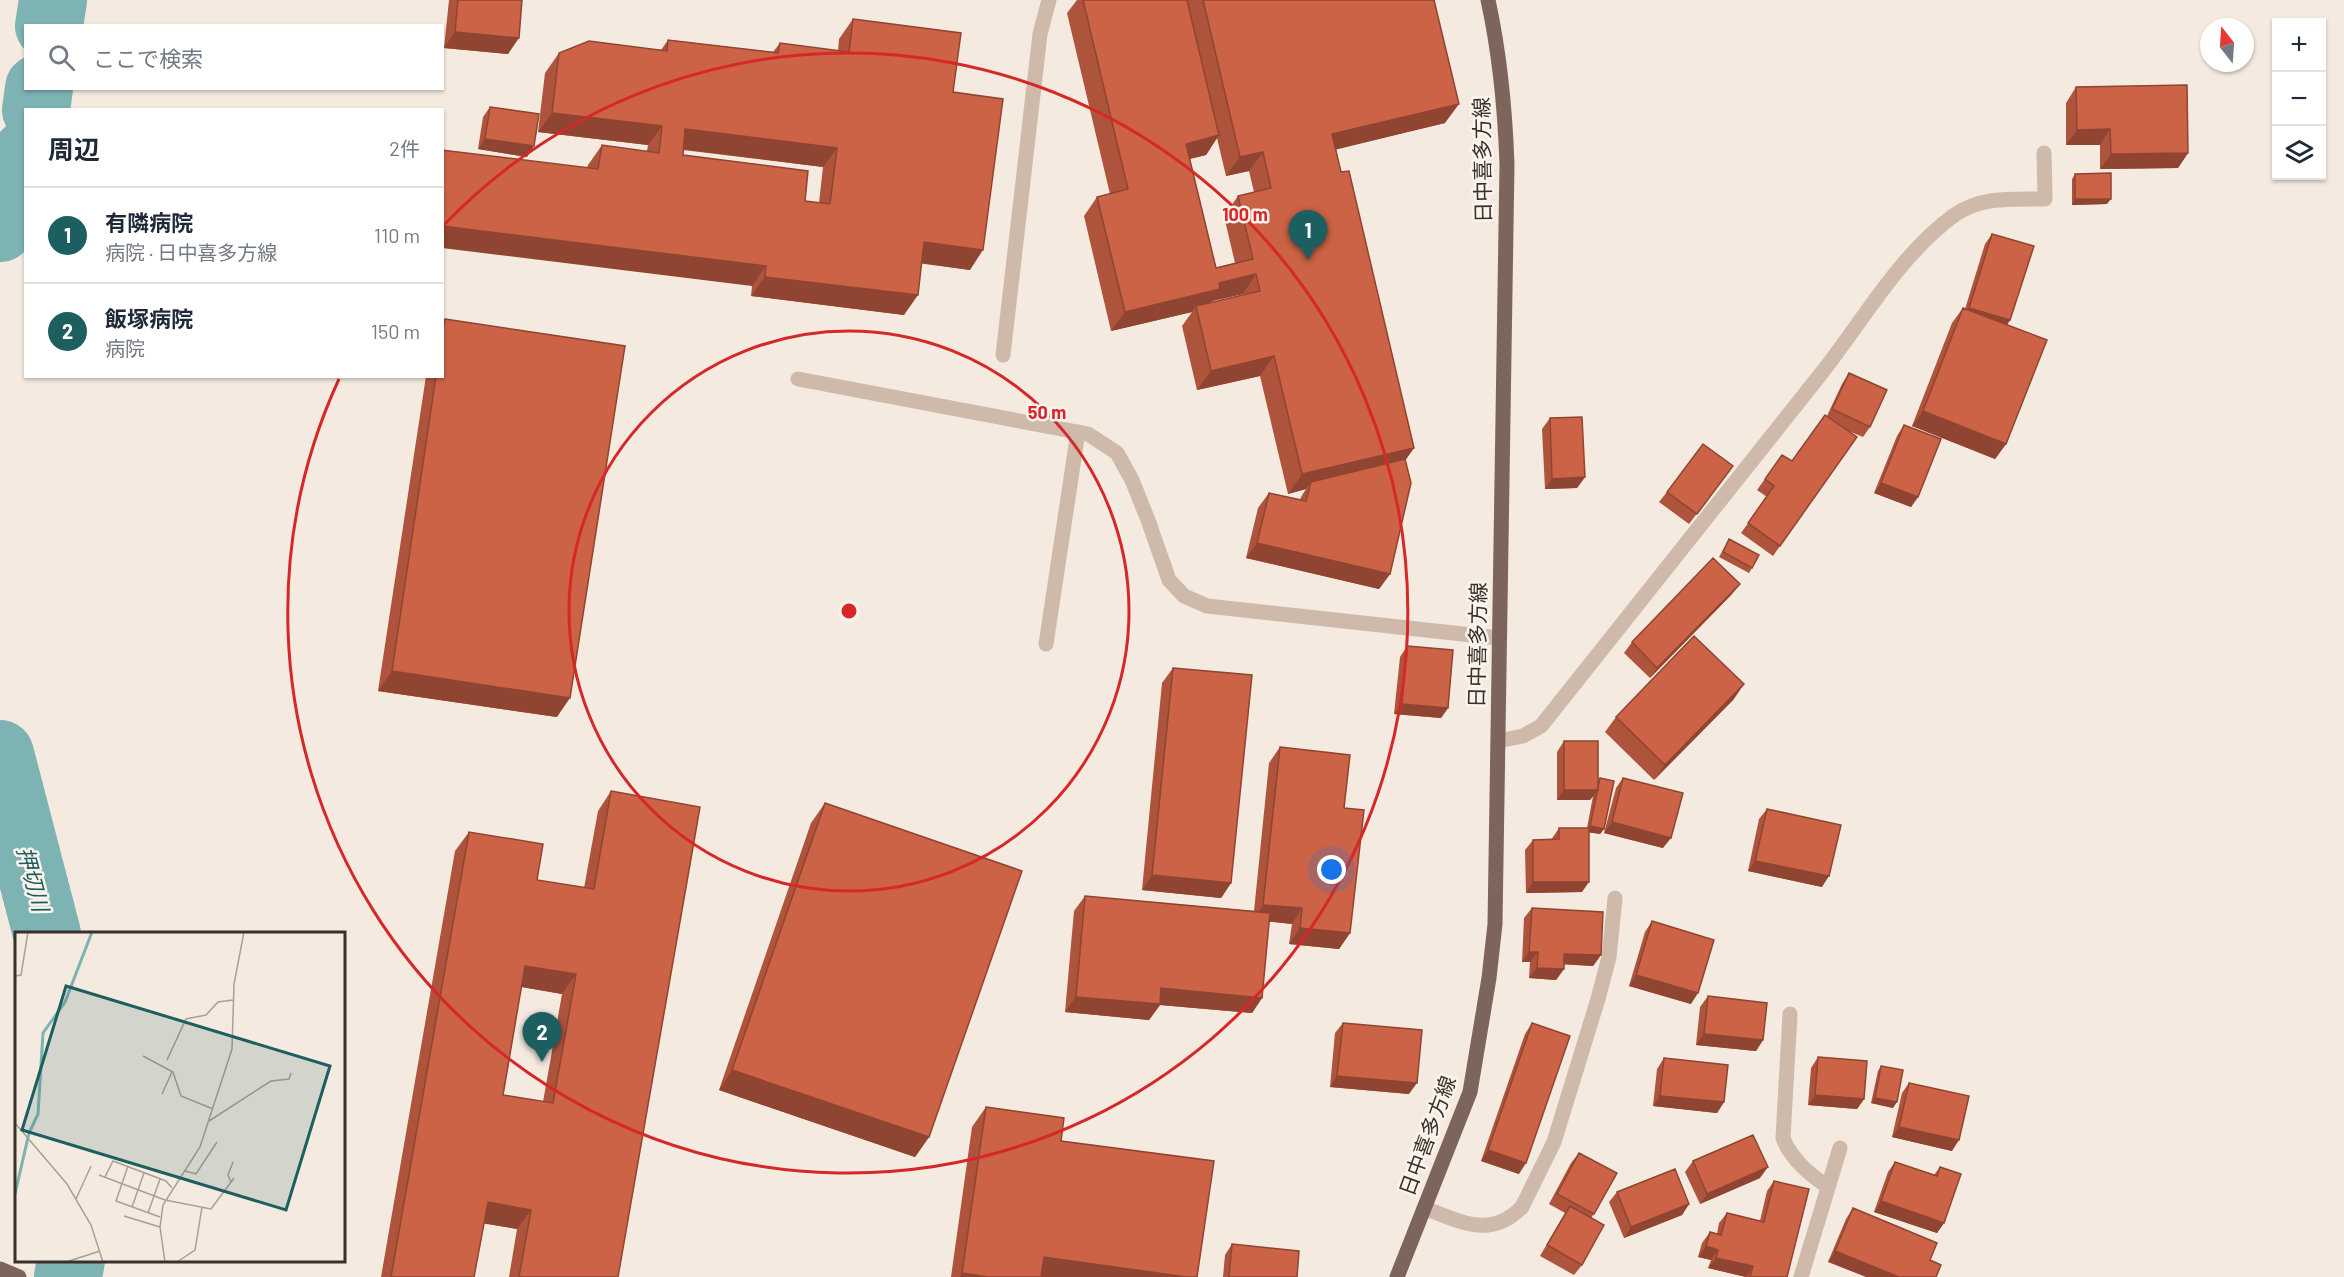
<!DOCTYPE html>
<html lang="ja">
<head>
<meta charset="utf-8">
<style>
  body { margin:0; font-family:Barlow,"Noto Sans JP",sans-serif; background:#f6f6f7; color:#1f2937 }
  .controls { position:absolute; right:18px; top:18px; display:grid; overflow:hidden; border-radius:0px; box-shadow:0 2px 4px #0004 }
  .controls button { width:54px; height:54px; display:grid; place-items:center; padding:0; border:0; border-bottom:2px solid #e0e1e3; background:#fff; color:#1f2937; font:30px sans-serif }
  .compass { position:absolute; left:2200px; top:18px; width:54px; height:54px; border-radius:50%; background:#fff; box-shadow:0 2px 4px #0004; rotate:343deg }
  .you { position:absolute; left:1332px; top:870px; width:21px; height:21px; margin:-15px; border:4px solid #fff; border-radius:50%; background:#1a73e8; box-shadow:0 0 0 9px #1a73e833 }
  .badge { display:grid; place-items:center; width:39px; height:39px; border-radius:50%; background:#1d5e60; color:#fff; font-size:20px; font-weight:700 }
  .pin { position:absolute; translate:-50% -50px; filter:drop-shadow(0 2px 3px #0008) }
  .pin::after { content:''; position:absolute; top:32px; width:21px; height:18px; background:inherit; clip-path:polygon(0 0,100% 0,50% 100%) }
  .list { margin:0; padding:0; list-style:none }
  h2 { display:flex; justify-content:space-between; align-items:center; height:78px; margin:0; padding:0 24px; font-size:26px }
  h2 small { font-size:20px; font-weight:400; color:#747a83 }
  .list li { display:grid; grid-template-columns:39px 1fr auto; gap:18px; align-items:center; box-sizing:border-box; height:96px; padding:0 24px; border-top:2px solid #e0e1e3 }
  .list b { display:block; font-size:22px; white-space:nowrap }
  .list p { margin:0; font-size:20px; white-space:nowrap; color:#747a83 }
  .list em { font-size:20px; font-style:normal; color:#747a83 }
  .icon { flex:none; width:33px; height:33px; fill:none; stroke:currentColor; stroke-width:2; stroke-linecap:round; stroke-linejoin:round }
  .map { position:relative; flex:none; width:2344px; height:1277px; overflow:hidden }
  .search { position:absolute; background:#fff; box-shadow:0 2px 4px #0004; left:24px; top:24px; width:420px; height:66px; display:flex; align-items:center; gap:15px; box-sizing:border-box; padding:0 21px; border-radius:0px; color:#747a83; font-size:22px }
  .panel { position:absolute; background:#fff; box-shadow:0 2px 4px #0004; left:24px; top:108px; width:420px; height:270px; border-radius:0px }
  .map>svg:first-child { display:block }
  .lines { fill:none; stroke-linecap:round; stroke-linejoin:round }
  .river { stroke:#7db3b3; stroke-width:68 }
  .minor { stroke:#ceb9ab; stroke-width:15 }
  .major { stroke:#7e655b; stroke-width:15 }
  .wall { fill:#af543c; fill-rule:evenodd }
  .shaded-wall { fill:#8f4531 }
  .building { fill:#cc6246; stroke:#8f4531; stroke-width:1.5; fill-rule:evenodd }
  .ring { fill:none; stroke:#d62828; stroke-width:3 }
  .labels { text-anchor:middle; stroke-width:5; stroke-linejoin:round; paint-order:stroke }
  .street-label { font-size:21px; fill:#3b2f2a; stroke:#fbf4ed }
  .water-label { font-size:22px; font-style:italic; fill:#1d5e60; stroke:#fbf4ed }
  .inset-river { fill:none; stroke:#7db3b3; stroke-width:3 }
  .inset-road { fill:none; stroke:#aa9f97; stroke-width:1.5 }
  .view { fill:#1d5e60; fill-opacity:0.15; stroke:#1d5e60; stroke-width:3 }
  .inset-edge { fill:none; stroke:#3b2f2a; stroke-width:3 }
  .centre { fill:#d62828; stroke:#fbf4ed; stroke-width:3 }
  .ring-label { font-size:18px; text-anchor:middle; font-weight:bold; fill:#d62828; stroke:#fbf4ed; stroke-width:5; stroke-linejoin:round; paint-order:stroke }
</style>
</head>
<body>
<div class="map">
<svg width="2344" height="1277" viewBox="0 0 2344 1277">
  <rect width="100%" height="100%" fill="#f4eae0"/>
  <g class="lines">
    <path class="river" d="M49 26 53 0
      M36 110 39 88
      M0 228 26 154
      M0 754 47 934
      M68 1277 71 1260"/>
    <path class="minor" d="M1003 355 1040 34 1049 0
      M798 379 1088 434 1117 453 1132 480 1148 520 1169 580 1184 596 1207 606 1499 638
      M1046 644 1078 432
      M1498 741 1523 736 1541 726C1634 609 1727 492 1820 375 1863 321 1897 258 1953 216 1981 196 2013 199 2045 199L2044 153
      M1790 1014 1783 1138C1791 1159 1809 1174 1828 1187
      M1424 1208C1460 1221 1490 1240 1522 1207L1554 1142 1598 999 1609 957 1615 898
      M1801 1277 1840 1148"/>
    <path class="major" d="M0 1269 19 1277
      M1397 1277 1470 1092 1489 978 1495 924 1507 164C1505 108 1500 55 1488 0"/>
  </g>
  <path class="wall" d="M449 0H522L508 54 444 48Z
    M1077 0H1434L1445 123 1335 149 1414 448 1405 461 1390 574 1379 589 1246 558 1258 508 1269 493 1300 500 1301 497 1306 489 1288 494 1260 376 1197 390 1182 326 1192 312 1111 331 1084 216 1097 197 1110 194 1067 13ZM1217 138 1226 176 1249 171 1254 192 1238 196 1224 216 1235 263 1216 268 1190 159 1206 155ZM1243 294V295L1211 303 1212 301Z
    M853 19 953 92 970 270 922 263 904 315 751 296 752 286 587 168 588 165 602 145 647 151 648 145 538 132 545 73 559 53 661 50 668 40 773 52 780 43 838 51 839 39ZM683 150 823 167 819 203 805 201 683 155Z
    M2076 87 2188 153 2178 168 2100 169V145H2066V103Z
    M490 107 527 157 478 149 483 117Z
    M2075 174 2107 204 2072 205V179Z
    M1992 234 2010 320 2007 325 2006 444 1995 459 1912 426 1952 323 1963 308 1965 309 1985 244Z
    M445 319 557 717 378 691 426 376H442V323Z
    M1849 373 1870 427 1863 437 1846 430 1857 437 1773 556 1741 533 1767 497 1757 490 1782 455 1792 461 1827 416 1842 384Z
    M1550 418 1585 477 1577 488 1545 489 1542 429Z
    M1904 425 1918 497 1911 507 1874 493 1897 436Z
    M1733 466 1689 524 1659 502 1667 492Z
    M1729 539 1752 568 1749 573 1719 557Z
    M1732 594 1650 678 1624 653 1632 642Z
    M1407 646 1448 708 1441 718 1394 714 1400 657Z
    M1173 668 1231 883 1221 898 1142 890 1162 683Z
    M1744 684 1733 700 1654 780 1605 732 1616 717Z
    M1564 741 1598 781 1600 778 1604 829 1600 834 1589 832 1582 892 1526 893 1525 850 1533 840H1551L1559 828H1587L1593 796 1590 800H1557V752Z
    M1280 747 1344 808 1350 933 1339 949 1289 944 1292 924 1269 921 1262 998 1252 1013 1160 1005 1149 1020 1065 1012 1074 911 1085 896 1254 911 1269 763Z
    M1623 778 1663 848 1604 833 1616 788Z
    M611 791 618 1277H509L517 1229 484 1223 474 1277H381L455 851 469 832 537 880 584 888 598 811ZM521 987 562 994 543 1102 503 1095Z
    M825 803 929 1137 915 1157 719 1090 811 823Z
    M1767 809 1822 887 1748 871 1759 819Z
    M1532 908 1601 955 1593 966 1564 964V969L1556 980 1529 978 1530 962H1522L1524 918Z
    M1652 921 1691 1004 1629 986 1645 932Z
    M1708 996 1763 1040 1756 1051 1696 1045 1700 1007Z
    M1343 1023 1409 1094 1330 1087 1335 1033Z
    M1532 1023 1519 1174 1481 1161 1525 1034Z
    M1818 1057 1864 1099 1857 1109 1808 1105 1811 1068Z
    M1664 1058 1724 1102 1717 1113 1653 1106 1657 1069Z
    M1881 1066 1893 1108 1871 1103 1878 1071Z
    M1909 1083 1952 1151 1892 1137 1902 1093Z
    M986 1107 1061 1141 1197 1277H951L972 1127Z
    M1579 1153 1594 1214 1591 1218 1582 1265 1574 1275 1540 1256 1565 1213 1549 1204 1571 1163Z
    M1693 1161 1760 1178 1700 1204 1685 1172Z
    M1895 1162 1934 1175 1940 1167 1944 1223 1937 1233 1874 1212 1888 1172Z
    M1774 1181 1787 1277H1746L1708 1268 1711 1260 1698 1257 1702 1243 1710 1232 1717 1234 1719 1223 1727 1213 1760 1221 1767 1191Z
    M1617 1192 1689 1204 1682 1215 1624 1238 1609 1202Z
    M1853 1208 1930 1260 1828 1262 1846 1219Z
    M1232 1244 1297 1277H1223L1225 1255Z"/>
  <path class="shaded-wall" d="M455 32 519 38 508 54 444 48Z
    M1459 104 1445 123 1318 154 1332 134Z
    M552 113 662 126 648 145 538 132Z
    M685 129 837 148 823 167 672 148Z
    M2110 129 2100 145H2066L2077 130Z
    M1219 135 1206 155 1172 163 1186 144Z
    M485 139 534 146 527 157 478 149Z
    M1263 152 1249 171 1226 176 1240 157Z
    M2188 153 2178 168 2100 169 2111 154Z
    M2075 199H2111L2107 204 2072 205Z
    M442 226 766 266 752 286 442 248Z
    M924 242 983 250 970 270 910 262Z
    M1256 274 1243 294 1212 301 1207 309 1196 306 1192 312 1111 331 1125 312 1219 283Z
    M765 277 918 295 904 315 751 296Z
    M1969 308 2010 320 2003 331 1962 318Z
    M1274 356 1260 376 1197 390 1211 371Z
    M1923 411 2006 444 1995 459 1912 426Z
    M1414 448 1400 467 1311 482 1306 489 1288 494 1302 474Z
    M1585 477 1577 488 1545 489 1552 479Z
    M1881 483 1918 497 1911 507 1874 493Z
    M1257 543 1390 574 1379 589 1246 558Z
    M1740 584 1732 594 1650 678 1657 668Z
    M392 671 570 698 557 717 378 691Z
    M1744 684 1733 700 1654 780 1665 765Z
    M1402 704 1448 708 1441 718 1394 714Z
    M1564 790H1598L1590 800H1557Z
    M1612 822 1671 838 1663 848 1604 833Z
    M1590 826 1604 829 1600 834 1586 832Z
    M1755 861 1829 876 1822 887 1748 871Z
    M1152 875 1231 883 1221 898 1142 890Z
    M1533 882H1589L1582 892 1526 893Z
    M1263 905 1302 908 1292 924 1253 920Z
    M1300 928 1350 933 1339 949 1289 944Z
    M1529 952H1538L1530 962H1522Z
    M1564 954 1601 955 1593 966 1557 964Z
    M525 966 576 974 562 994 511 985Z
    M1537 968 1564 969 1556 980 1529 978Z
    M1636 975 1698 993 1691 1004 1629 986Z
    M1161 988 1262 998 1252 1013 1160 1005 1149 1020 1065 1012 1076 997Z
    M1704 1034 1763 1040 1756 1051 1696 1045Z
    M732 1070 929 1137 915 1157 719 1090Z
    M1337 1076 1417 1083 1409 1094 1330 1087Z
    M1815 1095 1864 1099 1857 1109 1808 1105Z
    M1660 1096 1724 1102 1717 1113 1653 1106Z
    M1875 1098 1897 1102 1893 1108 1871 1103Z
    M1899 1127 1959 1140 1952 1151 1892 1137Z
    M1488 1150 1526 1163 1519 1174 1481 1161Z
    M1768 1167 1760 1178 1700 1204 1707 1194Z
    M1881 1201 1944 1223 1937 1233 1874 1212Z
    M488 1202 531 1210 517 1229 474 1222Z
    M1689 1204 1682 1215 1624 1238 1631 1227Z
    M1706 1246 1718 1250 1711 1260 1698 1257Z
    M1835 1251 1899 1277H1866L1828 1262Z
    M1044 1257 1186 1277H1033Z
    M1716 1258 1753 1266 1746 1277 1708 1268Z
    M962 1273 988 1277H960Z"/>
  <path class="building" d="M458 0H522L519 38 455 32Z
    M1083 0H1187L1219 135 1186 144 1216 268 1253 259 1238 196 1271 188 1263 152 1240 157 1203 0H1434L1459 104 1332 134 1341 172 1349 171 1414 448 1302 474 1274 356 1211 371 1196 306 1260 291 1256 274 1219 283 1220 289 1125 312 1097 197 1128 189Z
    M853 19 961 33 953 92 1003 99 983 250 924 242 918 295 765 277 766 266 442 226V150L598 169 602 145 659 153 662 126 552 113 559 53 589 41 667 51 668 40 778 53 780 43 849 52ZM685 129 837 148 830 204 805 201 808 171 683 155Z
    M2187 85 2188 153 2111 154 2110 129 2077 130 2076 87Z
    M490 107 539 114 534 146 485 139Z
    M2111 173V199H2075V174Z
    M1992 234 2034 246 2010 320 1969 308Z
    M1963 308 2047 340 2006 444 1923 411Z
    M445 319 625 346 570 698 392 671 436 376H442V337Z
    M1849 373 1887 390 1870 427 1832 409Z
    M1825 415 1857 437 1780 546 1748 523 1774 486 1765 479 1782 455 1792 461Z
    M1582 417 1585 477 1552 479 1550 418Z
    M1904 425 1941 439 1918 497 1881 483Z
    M1703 444 1733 466 1697 514 1667 492Z
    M1405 459 1411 483 1390 574 1257 543 1269 493 1306 501 1311 482Z
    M1729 539 1759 555 1752 568 1723 552Z
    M1713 558 1740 584 1657 668 1632 642Z
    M1694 636 1744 684 1665 765 1616 717Z
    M1407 646 1453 650 1448 708 1402 704Z
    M1173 668 1252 675 1231 883 1152 875Z
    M1564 741H1598V790H1564Z
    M1280 747 1350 755 1344 808 1364 810 1350 933 1300 928 1302 908 1263 905Z
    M1600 778 1614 781 1604 829 1590 826Z
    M1623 778 1683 793 1671 838 1612 822Z
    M611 791 700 807 618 1277H519L531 1210 488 1202 474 1277H391L469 832 543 844 537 880 594 889ZM525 966 576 974 553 1103 503 1095Z
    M825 803 1022 871 929 1137 732 1070Z
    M1767 809 1841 825 1829 876 1755 861Z
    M1559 828H1589V882H1533V840L1559 839Z
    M1085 896 1270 913 1262 998 1161 988 1160 1004 1076 997Z
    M1532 908 1603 912 1601 955 1564 954V969L1537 968 1538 952H1529Z
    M1652 921 1714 940 1698 993 1636 975Z
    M1708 996 1767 1003 1763 1040 1704 1034Z
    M1343 1023 1422 1030 1417 1083 1337 1076Z
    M1532 1023 1570 1036 1526 1163 1488 1150Z
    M1818 1057 1867 1061 1864 1099 1815 1095Z
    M1664 1058 1728 1065 1724 1102 1660 1096Z
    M1881 1066 1903 1070 1897 1102 1875 1098Z
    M1909 1083 1969 1096 1959 1140 1899 1127Z
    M986 1107 1064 1118 1061 1141 1214 1161 1197 1277H1186L1044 1257 1041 1277H988L962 1273Z
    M1753 1135 1768 1167 1707 1194 1693 1161Z
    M1579 1153 1617 1173 1594 1214 1557 1194Z
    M1895 1162 1937 1176 1940 1167 1961 1174 1944 1223 1881 1201Z
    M1675 1169 1689 1204 1631 1227 1617 1192Z
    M1774 1181 1809 1189 1787 1277H1750L1753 1266 1716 1258 1718 1250 1706 1246 1710 1232 1721 1235 1727 1213 1764 1222Z
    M1570 1206 1604 1225 1582 1265 1547 1245Z
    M1853 1208 1937 1243 1930 1260 1941 1265 1936 1277H1899L1835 1251Z
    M1232 1244 1299 1251 1297 1277H1229Z"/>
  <g class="ring">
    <circle cx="849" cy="611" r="280"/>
    <path d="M443 226A560 560 0 1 1 339 379"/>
  </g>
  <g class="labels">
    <g class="street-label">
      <text transform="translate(1483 160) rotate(-91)" y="7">日中喜多方線</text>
      <text transform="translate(1478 645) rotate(-89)" y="7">日中喜多方線</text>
      <text transform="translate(1428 1136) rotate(-70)" y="7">日中喜多方線</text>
    </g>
    <g class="water-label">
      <text transform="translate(33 879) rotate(75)" y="8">押切川</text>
    </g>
  </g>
  <g transform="translate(15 932)">
    <rect width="330" height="330" fill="#f4eae0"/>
    <path class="inset-river" d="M0 262 14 201 23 182 28 101 50 70 77 0"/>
    <path class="inset-road" d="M0 44 6 43 13 0M128 124 158 140 166 164 198 177M152 128 171 87 191 83 203 70 218 68M147 162 157 140M194 189 256 149 274 147 276 141M0 191 52 252 76 293 88 330M113 234 101 269 145 285M170 239 181 242 202 210M84 243 150 268 196 277 219 246M90 245 98 229 151 249 157 256M216 250 213 243 218 230M61 267 76 234M117 275 129 241M133 281 145 247M109 284 145 295M51 330 85 319M150 330 145 295 148 273 185 215 217 117 219 52 229 0M162 330 180 318 187 275"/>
    <path class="view" d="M51 54 315 134 271 278 7 198Z"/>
    <rect width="330" height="330" class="inset-edge"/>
  </g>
  <circle cx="849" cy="611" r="9" class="centre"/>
  <g class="ring-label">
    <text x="1245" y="221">100 m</text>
    <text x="1047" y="419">50 m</text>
  </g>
</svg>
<div class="controls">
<button>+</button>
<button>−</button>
<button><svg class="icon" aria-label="layers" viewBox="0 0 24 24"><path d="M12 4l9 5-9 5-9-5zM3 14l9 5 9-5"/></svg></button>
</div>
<svg class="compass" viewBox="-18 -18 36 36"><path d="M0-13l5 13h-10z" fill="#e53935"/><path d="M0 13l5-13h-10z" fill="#747a83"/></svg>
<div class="you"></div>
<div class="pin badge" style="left:1308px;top:260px">1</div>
<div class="pin badge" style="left:542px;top:1062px">2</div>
<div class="search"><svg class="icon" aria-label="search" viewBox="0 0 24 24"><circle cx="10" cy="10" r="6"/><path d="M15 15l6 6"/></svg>ここで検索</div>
<section class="panel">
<h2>周辺<small>2件</small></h2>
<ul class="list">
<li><span class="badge">1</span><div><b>有隣病院</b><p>病院 · 日中喜多方線</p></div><em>110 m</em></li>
<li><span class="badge">2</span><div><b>飯塚病院</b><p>病院</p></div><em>150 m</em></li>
</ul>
</section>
</div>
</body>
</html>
